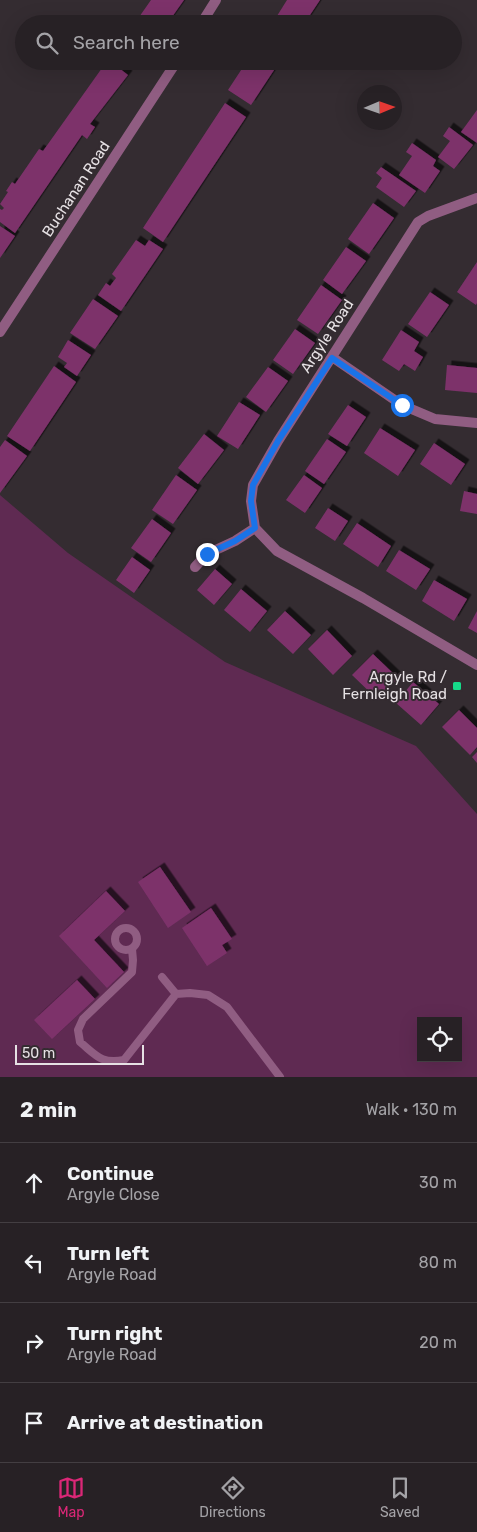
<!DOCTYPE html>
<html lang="en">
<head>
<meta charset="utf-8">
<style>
  body { margin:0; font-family:Rubik,sans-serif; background:#332e32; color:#f1f3f6 }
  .controls { position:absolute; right:15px; bottom:15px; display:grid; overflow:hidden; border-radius:0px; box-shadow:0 5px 20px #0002 }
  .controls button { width:45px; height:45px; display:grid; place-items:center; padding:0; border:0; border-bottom:1px solid #433e42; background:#272125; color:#f1f3f6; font:25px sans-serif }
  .compass { position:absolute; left:357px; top:85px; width:45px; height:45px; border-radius:50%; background:#272125; box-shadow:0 5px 20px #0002; rotate:88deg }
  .scale { position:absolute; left:15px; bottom:12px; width:129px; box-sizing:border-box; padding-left:5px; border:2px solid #e6e1e4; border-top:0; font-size:14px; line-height:18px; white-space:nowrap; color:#e6e1e4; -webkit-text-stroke:4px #342c31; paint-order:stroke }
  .stop { position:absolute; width:15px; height:15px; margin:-11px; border:4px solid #1a73e8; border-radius:50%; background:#fff }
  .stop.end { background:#1a73e8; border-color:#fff; box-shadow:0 1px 5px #0008 }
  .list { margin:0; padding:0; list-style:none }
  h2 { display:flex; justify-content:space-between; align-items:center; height:65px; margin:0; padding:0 20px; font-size:21px }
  h2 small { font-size:16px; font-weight:400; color:#a4a3a7 }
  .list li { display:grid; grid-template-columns:32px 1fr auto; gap:15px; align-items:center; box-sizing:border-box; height:80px; padding:0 20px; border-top:1px solid #433e42 }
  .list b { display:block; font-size:19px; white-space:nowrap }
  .list p { margin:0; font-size:16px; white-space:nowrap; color:#a4a3a7 }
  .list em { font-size:16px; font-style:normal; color:#a4a3a7 }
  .icon { flex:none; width:28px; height:28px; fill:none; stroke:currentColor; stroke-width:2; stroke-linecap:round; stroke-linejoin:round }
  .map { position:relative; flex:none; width:477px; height:1077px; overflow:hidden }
  .search { position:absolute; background:#272125; box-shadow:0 5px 20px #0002; left:15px; right:15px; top:15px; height:55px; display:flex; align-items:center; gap:12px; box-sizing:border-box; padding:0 18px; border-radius:28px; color:#a4a3a7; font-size:19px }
  .sheet { height:385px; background:#272125 }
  nav { display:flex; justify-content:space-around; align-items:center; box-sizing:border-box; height:70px; border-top:1px solid #433e42; background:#272125; font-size:14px; color:#a4a3a7 }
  nav a { display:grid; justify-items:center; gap:2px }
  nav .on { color:#db2777 }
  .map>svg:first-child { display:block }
  .green { fill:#5f2a52; fill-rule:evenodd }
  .building { fill:#7d326b; filter:url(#shadow) }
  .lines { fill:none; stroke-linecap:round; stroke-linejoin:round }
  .lane { stroke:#905d82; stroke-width:8 }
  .street { stroke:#905d82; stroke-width:10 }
  .route { stroke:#1a73e8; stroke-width:6 }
  .poi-dot { fill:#16d989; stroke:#342c31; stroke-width:2 }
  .labels { text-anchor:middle; stroke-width:4; stroke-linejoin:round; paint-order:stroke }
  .street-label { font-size:15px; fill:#e6e1e4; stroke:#342c31 }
  .poi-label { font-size:15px; fill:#e6e1e4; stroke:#342c31; text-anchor:end }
</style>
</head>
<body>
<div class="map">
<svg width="477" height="1077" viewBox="0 0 477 1077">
  <defs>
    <filter id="shadow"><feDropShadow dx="4.5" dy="-4.5" stdDeviation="0" flood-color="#0009"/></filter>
  </defs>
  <rect width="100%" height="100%" fill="#342c31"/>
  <path class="green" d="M0 495 68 553 225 662 416 746 477 814V1077H0ZM421 1021H458V1058H421Z"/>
  <path class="building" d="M151 0H184L167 24H142L137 20Z
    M287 0H320L304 24H272Z
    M107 61H110L128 75 90 124 95 127 87 139 82 135 15 233 0 222V209L2 210 4 208 0 204 8 192 6 191 12 182 15 184 39 149 43 151Z
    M117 61H136L130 70Z
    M247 61H280L251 105 228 90Z
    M225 103 246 117 163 242 143 228Z
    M477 110V143L461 132Z
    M449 127 473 145 454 169 438 157 450 141 443 136Z
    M412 143 436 160 433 166 440 171 425 193 399 175 412 156 406 152Z
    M381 167 416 191 404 207 376 187 382 178 376 173Z
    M373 203 394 218 369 254 348 239Z
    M0 226 15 236 0 258Z
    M136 240 145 246 149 240 163 249 121 311 98 295 106 283 110 286 116 278 112 274Z
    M346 247 366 261 342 294 323 280Z
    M477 262V303L476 305 457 292Z
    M321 285 342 300 318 334 297 320Z
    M430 292 449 305 427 337 408 324Z
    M93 299 118 316 95 349 70 333Z
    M295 329 315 343 293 374 273 360Z
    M401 330 419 342 414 351 423 357 415 371 404 364 399 371 382 360Z
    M68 340 91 355 77 376 64 367 67 363 58 357Z
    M447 365 477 368V393L445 390Z
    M54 366 76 382 30 451 7 436Z
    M268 367 288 381 266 412 246 397Z
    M239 402 260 415 238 449 217 436Z
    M348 405 366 417 347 446 328 434Z
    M380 428 415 450 398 476 364 453Z
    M204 434 224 450 198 484 178 468Z
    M327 439 346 452 324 484 305 471Z
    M5 440 27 456 0 493V447Z
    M434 443 465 464 451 485 420 464Z
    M176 475 197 490 173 524 152 510Z
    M304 475 322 488 305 513 286 500Z
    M464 491 477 494V514L460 511Z
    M328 508 348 521 335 541 315 528Z
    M152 519 171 533 151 562 131 548Z
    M357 523 391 546 378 567 343 544Z
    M399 550 430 569 416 590 386 571Z
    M132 557 150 570 134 593 116 580Z
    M215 569 232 584 214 605 197 590Z
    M434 580 467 599 454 621 422 601Z
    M241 589 267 611 250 632 224 610Z
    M285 611 311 635 293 654 267 630Z
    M477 611V633L468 628Z
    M327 630 352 656 333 675 308 649Z
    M373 654 398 678 378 700 352 675Z
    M413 682 439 704 421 725 396 703Z
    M459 710 477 728V747L470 755 442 727Z
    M477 752V763L472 757Z
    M160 867 191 912 168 928 138 882Z
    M106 891 125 911 94 940 124 972 107 988 59 936Z
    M211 908 232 939 222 945 227 953 207 966 182 928Z
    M77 980 95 999 52 1039 34 1020Z"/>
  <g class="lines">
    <path class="lane" d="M115 939a11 11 0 1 1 22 0a11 11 0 1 1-22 0Z
      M132 949 133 960 132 972 83 1019 78 1030 80 1042C97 1056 101 1064 124 1060L176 994 190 993 208 995 227 1007 280 1077
      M162 977 176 994"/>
    <path class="street" d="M201 24 216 0
      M477 198 428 216 418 222 278 441 253 485 251 501 255 528 277 551 363 598 477 665
      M0 332 177 61
      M332 357 402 405 435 419 477 423
      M195 567 207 554 235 541 255 528"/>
  </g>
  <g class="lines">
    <path class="route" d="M207 554 235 541 255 528 251 501 253 485 278 441 332 358 402 405"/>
  </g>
  <rect class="poi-dot" x="452" y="681" width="10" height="10" rx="2.5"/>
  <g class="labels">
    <g class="street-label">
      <text transform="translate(76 189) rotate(-57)" y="5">Buchanan Road</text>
      <text transform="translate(327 336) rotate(-57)" y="5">Argyle Road</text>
    </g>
    <g class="poi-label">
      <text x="447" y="682">Argyle Rd /<tspan x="447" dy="17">Fernleigh Road</tspan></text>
    </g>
  </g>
</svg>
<div class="controls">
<button><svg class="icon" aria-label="locate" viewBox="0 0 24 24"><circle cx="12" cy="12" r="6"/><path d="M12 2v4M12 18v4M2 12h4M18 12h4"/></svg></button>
</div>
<svg class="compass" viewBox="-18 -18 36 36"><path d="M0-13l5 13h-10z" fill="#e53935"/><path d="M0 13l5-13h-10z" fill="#a4a3a7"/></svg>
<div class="scale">50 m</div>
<div class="stop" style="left:402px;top:405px"></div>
<div class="stop end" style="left:207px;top:554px"></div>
<div class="search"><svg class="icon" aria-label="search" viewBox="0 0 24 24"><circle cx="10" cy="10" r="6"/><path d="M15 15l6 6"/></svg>Search here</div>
</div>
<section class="sheet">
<h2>2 min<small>Walk · 130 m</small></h2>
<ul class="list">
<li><svg class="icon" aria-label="ahead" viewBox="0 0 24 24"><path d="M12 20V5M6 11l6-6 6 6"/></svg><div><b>Continue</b><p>Argyle Close</p></div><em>30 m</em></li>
<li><svg class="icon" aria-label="left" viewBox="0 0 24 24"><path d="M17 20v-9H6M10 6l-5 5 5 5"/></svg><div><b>Turn left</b><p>Argyle Road</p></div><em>80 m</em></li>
<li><svg class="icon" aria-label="right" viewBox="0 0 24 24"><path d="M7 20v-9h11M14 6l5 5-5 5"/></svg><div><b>Turn right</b><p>Argyle Road</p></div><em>20 m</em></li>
<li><svg class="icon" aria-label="arrive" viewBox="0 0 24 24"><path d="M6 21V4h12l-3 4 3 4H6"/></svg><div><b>Arrive at destination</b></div></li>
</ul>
</section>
<nav>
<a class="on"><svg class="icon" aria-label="map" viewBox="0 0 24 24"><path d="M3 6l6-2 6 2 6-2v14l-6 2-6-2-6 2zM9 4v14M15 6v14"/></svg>Map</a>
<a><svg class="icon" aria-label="directions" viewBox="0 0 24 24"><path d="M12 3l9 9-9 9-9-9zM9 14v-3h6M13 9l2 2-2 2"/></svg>Directions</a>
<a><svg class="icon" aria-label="saved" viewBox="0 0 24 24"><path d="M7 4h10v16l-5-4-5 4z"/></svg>Saved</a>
</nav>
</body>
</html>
